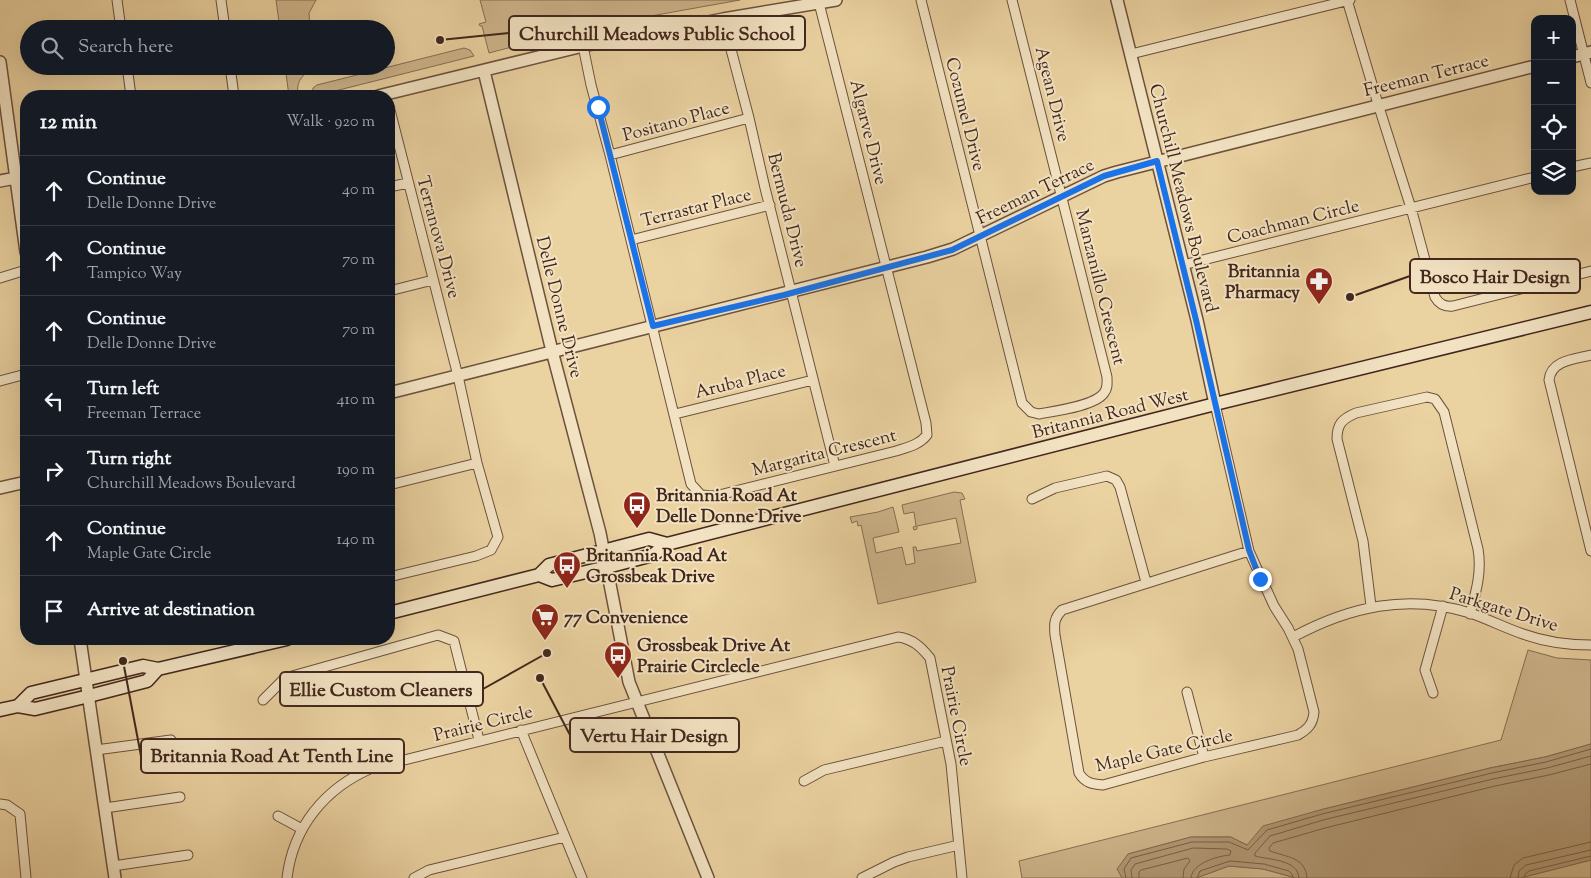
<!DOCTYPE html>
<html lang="en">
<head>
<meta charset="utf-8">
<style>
  body { margin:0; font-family:"Sorts Mill Goudy",serif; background:#242831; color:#f1f3f6 }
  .controls { position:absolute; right:15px; top:15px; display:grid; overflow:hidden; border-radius:10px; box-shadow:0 5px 20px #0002 }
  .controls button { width:45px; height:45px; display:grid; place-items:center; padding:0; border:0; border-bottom:1px solid #363941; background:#171b24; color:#f1f3f6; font:25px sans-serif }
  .stop { position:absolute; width:15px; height:15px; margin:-11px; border:4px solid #1a73e8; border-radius:50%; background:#fff }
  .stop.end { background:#1a73e8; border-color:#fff; box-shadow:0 1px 5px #0008 }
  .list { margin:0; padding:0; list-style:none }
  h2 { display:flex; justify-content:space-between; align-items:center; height:65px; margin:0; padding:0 20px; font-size:21px }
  h2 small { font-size:16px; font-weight:400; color:#9ea1a6 }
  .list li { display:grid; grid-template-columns:32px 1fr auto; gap:15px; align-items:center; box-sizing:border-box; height:70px; padding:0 20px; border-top:1px solid #363941 }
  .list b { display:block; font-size:19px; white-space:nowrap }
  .list p { margin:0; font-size:16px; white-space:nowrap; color:#9ea1a6 }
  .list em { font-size:16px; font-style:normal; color:#9ea1a6 }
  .icon { flex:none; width:28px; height:28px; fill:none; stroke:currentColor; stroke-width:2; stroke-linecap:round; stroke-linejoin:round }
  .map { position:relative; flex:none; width:1591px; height:878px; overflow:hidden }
  .search { position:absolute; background:#171b24; box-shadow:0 5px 20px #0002; left:20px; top:20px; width:375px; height:55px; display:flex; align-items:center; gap:12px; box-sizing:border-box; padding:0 18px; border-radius:28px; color:#9ea1a6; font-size:19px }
  .panel { position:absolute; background:#171b24; box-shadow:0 5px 20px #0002; left:20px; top:90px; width:375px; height:555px; border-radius:20px }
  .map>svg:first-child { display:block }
  .green { fill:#ceb58b; stroke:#886e54 }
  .water { fill:#b19874; stroke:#846b51 }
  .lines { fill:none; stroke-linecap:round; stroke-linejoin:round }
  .shore { stroke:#796048; stroke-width:1 }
  .minor-casing { stroke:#6c523e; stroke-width:11 }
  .tertiary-casing { stroke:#6c523e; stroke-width:14 }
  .secondary-casing { stroke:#41271d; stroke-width:15 }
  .minor { stroke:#f2e2c2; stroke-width:9 }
  .tertiary { stroke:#f2e2c2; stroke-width:11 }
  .secondary { stroke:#f2e2c2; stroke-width:12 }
  .route { stroke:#1a73e8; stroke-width:6 }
  .labels { text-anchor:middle; stroke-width:4; stroke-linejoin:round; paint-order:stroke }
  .street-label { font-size:18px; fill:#41271d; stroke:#f2e2c2 }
  .poi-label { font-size:18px; font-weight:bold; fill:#41271d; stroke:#f2e2c2; text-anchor:start }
  .leader { fill:none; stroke:#41271d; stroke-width:2 }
  .callout-dot { fill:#41271d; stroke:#f2e2c2; stroke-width:2 }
  .callout { fill:#f2e2c2; stroke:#41271d; stroke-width:2 }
  .callout-label { font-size:19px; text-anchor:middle; font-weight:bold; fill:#41271d }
</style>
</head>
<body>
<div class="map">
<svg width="1591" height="878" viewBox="0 0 1591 878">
  <rect width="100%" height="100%" fill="#ebd2a1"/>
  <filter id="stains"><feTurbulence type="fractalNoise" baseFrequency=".004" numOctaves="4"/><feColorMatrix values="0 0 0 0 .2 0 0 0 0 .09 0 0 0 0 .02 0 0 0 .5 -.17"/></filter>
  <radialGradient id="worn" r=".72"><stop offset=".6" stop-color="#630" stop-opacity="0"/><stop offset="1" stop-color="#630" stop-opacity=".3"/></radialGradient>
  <path class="green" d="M276 0H316L309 13 310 29H280Z
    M480 0H740L584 28 489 53 482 26H480L479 24 486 22Z
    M464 48 470 50 474 56 315 96H312L313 88 317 85Z
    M285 66H310C303 79 296 78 298 96H289Z
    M954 492 962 493 965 499 960 500 976 582 878 604 861 525 858 526 857 521 852 523 850 517 878 512 893 507 899 532 873 538 876 553 902 547 906 565 915 563 913 547H916L917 551 961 543 956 518 917 526V529L914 530 913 527 916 526 914 512 904 514 902 505Z
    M1528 650 1557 658 1591 660V744L1545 757 1490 768 1320 810 1247 845 1230 837H1191L1128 854 1118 869 1122 878H1022L1019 861 1501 740Z
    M1591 860V878H1520Z
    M1229 866 1263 869 1296 878H1196Z"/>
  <path class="water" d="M1591 744V860L1520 878H1296L1263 869 1229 866 1196 878H1122L1117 869 1128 854 1191 837H1231L1247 845 1263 826 1320 810 1490 768 1545 757Z"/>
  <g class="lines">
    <path class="shore" d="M1126 878 1124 869 1131 858 1192 842H1229L1248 850 1267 830 1322 814 1492 773 1546 762 1591 749
      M1132 878 1131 870 1135 864 1193 848 1227 849 1231 851 1230 855C1218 856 1192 863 1191 878
      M1139 878V872L1141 870 1188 858 1190 861 1184 869 1183 878
      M1197 878 1200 871 1230 861 1264 864 1289 871 1292 874 1293 878
      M1299 878C1298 859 1269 860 1255 856V853L1270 836 1323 820 1493 779 1547 768 1591 756
      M1307 878C1306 857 1286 857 1270 851L1269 848 1273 843 1325 828 1495 786 1549 775 1591 764
      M1510 878 1514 865 1523 858 1591 842
      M1518 878 1519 871 1526 865 1591 850
      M1524 878 1525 874 1529 871 1591 856"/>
    <g class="minor-casing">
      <path id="minor" d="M117 0 121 29
        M221 0 225 29
        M921 0 1022 403 1031 412 1039 414C1055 411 1095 406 1104 393 1108 388 1107 383 1107 377L1012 0
        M1347 0 1378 104 1411 208 1435 297C1439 304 1444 307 1453 306L1591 271
        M1570 0 1591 83
        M723 19 749 118 765 188 835 466
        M583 46 591 85 610 155 691 484 701 495 715 496 896 451C908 447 919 445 927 435L926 423 819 3
        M1131 54 1350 0
        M127 66 131 96
        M230 66 234 96
        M389 106 458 376 477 463 498 537 491 550 476 556 389 577
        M610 155 749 118
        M1572 167 1591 163
        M389 187 408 183
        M631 240 770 205
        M1183 265 1535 177
        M0 278 26 270
        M389 291 433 280
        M1591 355C1575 359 1551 360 1549 380L1591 551
        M0 381 26 374
        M1215 404 1249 551 1274 606 1288 628 1298 649 1314 712C1313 724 1308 729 1298 735L1204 757 1103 785C1092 784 1085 783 1079 773L1055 635C1054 624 1054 618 1062 610L1249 551
        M675 414 813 380
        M389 485 477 463
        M1032 499 1055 488 1107 476 1116 480 1120 487 1146 582
        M1371 606 1363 541 1337 439C1337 424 1342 419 1356 413L1427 397 1435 399 1444 412 1478 549C1482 572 1476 592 1470 614
        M1293 637C1349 607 1407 593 1470 613 1488 619 1505 628 1523 634 1545 642 1568 645 1591 645
        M1187 692 1204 757
        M1433 693 1425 670 1443 606
        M263 700 285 678 438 635 454 641 479 740
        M521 730 582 878
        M96 750 171 740
        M804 781 824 770 946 741
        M0 804 7 805 20 814 26 878
        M105 808 180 797
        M278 816 302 829
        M113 866 188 855
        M287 878C293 827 325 788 372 768L898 637C913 639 921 647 930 658L951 764 962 878
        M414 878 429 870 565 837
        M862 878 894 862 908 857 959 845"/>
    </g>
    <g class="tertiary-casing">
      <path id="tertiary" d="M1117 0 1197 320 1215 404
        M1572 57 1591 52
        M0 62 26 252
        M484 71 552 351 600 533 629 682 708 878
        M378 96 583 46 723 19 836 0
        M0 181 26 176
        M389 393 927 257 953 249 1104 176 1117 172 1535 66
        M0 488 26 482
        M80 639 115 878"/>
    </g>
    <g class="secondary-casing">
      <path id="secondary" d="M539 575 552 580 607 567 653 555 667 544 1215 404 1591 312
        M389 613 539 575 549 565 649 539 667 544
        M18 706 31 693 143 666 158 669 287 639
        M0 710 18 706 35 709 89 696 147 681 158 669"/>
    </g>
    <use href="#minor" class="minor"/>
    <use href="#tertiary" class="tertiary"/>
    <use href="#secondary" class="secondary"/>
  </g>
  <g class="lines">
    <path class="route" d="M598 107 653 326 784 295 952 250 1104 176 1157 161 1196 320 1249 550 1260 579"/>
  </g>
  <defs>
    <g id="pharmacy-pin" transform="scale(1.4375)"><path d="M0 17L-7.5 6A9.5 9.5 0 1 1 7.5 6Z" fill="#8f2418" stroke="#f2e2c2"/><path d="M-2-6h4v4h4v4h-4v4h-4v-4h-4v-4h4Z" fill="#fff"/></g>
    <g id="bus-pin" transform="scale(1.4375)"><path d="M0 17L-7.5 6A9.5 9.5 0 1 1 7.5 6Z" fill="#8f2418" stroke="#f2e2c2"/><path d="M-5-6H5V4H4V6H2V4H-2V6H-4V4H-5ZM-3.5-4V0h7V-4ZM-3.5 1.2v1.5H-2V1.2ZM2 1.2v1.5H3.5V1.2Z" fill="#fff"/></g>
    <g id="supermarket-pin" transform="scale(1.4375)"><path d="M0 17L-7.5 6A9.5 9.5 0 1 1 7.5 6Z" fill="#8f2418" stroke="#f2e2c2"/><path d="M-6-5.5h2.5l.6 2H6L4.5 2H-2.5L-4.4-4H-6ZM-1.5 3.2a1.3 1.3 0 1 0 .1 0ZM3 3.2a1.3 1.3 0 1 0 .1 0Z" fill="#fff"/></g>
  </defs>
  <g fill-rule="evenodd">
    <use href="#pharmacy-pin" x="1319" y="281"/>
    <use href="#bus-pin" x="637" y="505"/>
    <use href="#bus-pin" x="567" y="565"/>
    <use href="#supermarket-pin" x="545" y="617"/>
    <use href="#bus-pin" x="618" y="655"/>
  </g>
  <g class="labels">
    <g class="street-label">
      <text transform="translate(1426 75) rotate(-14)" y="6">Freeman Terrace</text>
      <text transform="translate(1053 94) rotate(76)" y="6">Agean Drive</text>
      <text transform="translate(966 114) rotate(76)" y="6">Cozumel Drive</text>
      <text transform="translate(676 121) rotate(-15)" y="6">Positano Place</text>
      <text transform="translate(869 132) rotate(76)" y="6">Algarve Drive</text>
      <text transform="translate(1035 191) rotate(-26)" y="6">Freeman Terrace</text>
      <text transform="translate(1184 198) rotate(76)" y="6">Churchill Meadows Boulevard</text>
      <text transform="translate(696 207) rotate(-14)" y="6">Terrastar Place</text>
      <text transform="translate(788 210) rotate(76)" y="6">Bermuda Drive</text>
      <text transform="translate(1293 221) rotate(-14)" y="6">Coachman Circle</text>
      <text transform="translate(439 237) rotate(75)" y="6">Terranova Drive</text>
      <text transform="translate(1101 287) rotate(76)" y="6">Manzanillo Crescent</text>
      <text transform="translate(560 307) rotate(76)" y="6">Delle Donne Drive</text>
      <text transform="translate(740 381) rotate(-14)" y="6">Aruba Place</text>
      <text transform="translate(1110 413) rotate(-14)" y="6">Britannia Road West</text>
      <text transform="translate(824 452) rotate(-14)" y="6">Margarita Crescent</text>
      <text transform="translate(1504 609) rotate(17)" y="6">Parkgate Drive</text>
      <text transform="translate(957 716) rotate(79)" y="6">Prairie Circle</text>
      <text transform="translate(483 723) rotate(-14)" y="6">Prairie Circle</text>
      <text transform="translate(1164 750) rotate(-13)" y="6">Maple Gate Circle</text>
    </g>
    <g class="poi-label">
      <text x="1300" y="277" text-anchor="end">Britannia<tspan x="1300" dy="21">Pharmacy</tspan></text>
      <text x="656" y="501">Britannia Road At<tspan x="656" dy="21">Delle Donne Drive</tspan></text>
      <text x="586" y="561">Britannia Road At<tspan x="586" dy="21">Grossbeak Drive</tspan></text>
      <text x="564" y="623">77 Convenience</text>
      <text x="637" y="651">Grossbeak Drive At<tspan x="637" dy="21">Prairie Circlecle</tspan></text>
    </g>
  </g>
  <path class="leader" d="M440 40L509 33M1350 297L1410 276M547 653L483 689M540 678L570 735M123 661L141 756"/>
  <g class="callout-dot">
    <circle cx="440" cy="40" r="5"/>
    <circle cx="1350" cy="297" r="5"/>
    <circle cx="547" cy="653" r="5"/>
    <circle cx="540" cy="678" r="5"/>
    <circle cx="123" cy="661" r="5"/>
  </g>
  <g class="callout">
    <rect x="509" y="16" width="296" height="34" rx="5"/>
    <rect x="1410" y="259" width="170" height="34" rx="5"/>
    <rect x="280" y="672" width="203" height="34" rx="5"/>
    <rect x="570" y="718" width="169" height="34" rx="5"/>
    <rect x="141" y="739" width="263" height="34" rx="5"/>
  </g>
  <g class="callout-label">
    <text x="657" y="40">Churchill Meadows Public School</text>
    <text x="1495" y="283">Bosco Hair Design</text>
    <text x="381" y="696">Ellie Custom Cleaners</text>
    <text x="654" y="742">Vertu Hair Design</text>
    <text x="272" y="762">Britannia Road At Tenth Line</text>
  </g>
  <rect width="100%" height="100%" filter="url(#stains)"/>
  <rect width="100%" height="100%" fill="url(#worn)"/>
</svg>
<div class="controls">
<button>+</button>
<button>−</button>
<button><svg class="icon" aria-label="locate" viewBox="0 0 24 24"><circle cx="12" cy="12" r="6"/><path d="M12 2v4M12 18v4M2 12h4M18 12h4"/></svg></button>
<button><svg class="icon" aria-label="layers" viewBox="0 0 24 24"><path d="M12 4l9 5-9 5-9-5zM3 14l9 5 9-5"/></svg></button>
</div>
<div class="stop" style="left:598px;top:107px"></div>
<div class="stop end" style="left:1260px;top:579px"></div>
<div class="search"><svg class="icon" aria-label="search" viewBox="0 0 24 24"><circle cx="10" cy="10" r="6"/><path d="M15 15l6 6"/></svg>Search here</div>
<section class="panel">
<h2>12 min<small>Walk · 920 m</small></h2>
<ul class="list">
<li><svg class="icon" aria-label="ahead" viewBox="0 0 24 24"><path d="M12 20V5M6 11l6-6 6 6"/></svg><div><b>Continue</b><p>Delle Donne Drive</p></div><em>40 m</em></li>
<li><svg class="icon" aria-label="ahead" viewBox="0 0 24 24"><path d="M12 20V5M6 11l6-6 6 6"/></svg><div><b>Continue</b><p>Tampico Way</p></div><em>70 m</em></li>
<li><svg class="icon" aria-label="ahead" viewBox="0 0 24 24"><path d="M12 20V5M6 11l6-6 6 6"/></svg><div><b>Continue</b><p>Delle Donne Drive</p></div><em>70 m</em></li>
<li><svg class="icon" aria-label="left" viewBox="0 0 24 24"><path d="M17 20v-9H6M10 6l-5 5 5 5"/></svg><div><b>Turn left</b><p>Freeman Terrace</p></div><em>410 m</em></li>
<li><svg class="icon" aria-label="right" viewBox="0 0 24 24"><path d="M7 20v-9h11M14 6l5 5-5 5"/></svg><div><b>Turn right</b><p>Churchill Meadows Boulevard</p></div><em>190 m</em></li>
<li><svg class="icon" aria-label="ahead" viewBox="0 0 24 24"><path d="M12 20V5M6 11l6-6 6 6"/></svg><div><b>Continue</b><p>Maple Gate Circle</p></div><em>140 m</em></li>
<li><svg class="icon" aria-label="arrive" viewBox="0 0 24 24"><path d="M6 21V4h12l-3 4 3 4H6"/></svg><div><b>Arrive at destination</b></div></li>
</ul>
</section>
</div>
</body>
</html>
